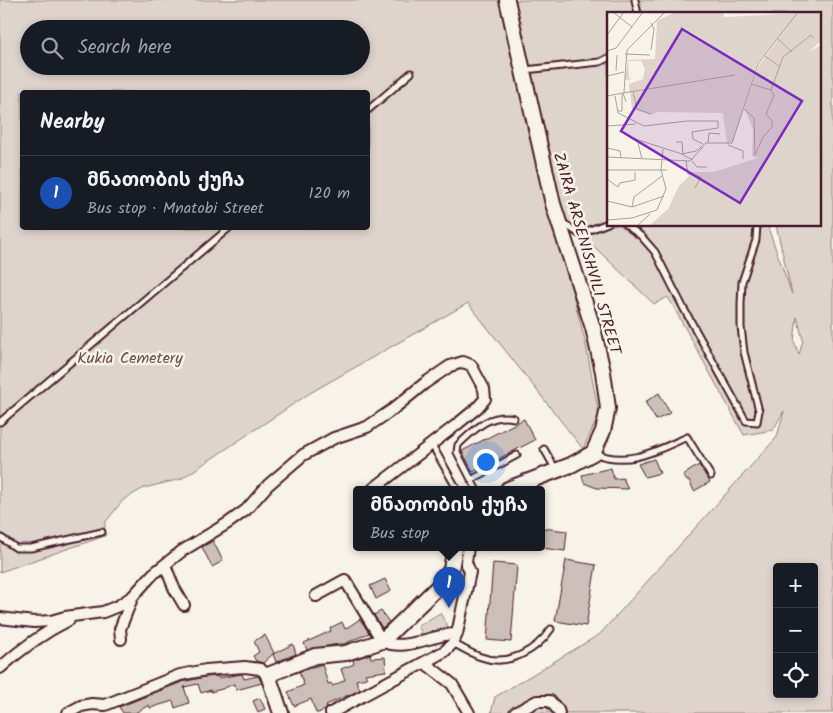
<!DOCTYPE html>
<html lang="en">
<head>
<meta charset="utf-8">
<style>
  body { margin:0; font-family:Kalam,"Noto Sans Georgian",sans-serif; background:#20242c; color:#f1f3f6 }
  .controls { position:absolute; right:15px; bottom:15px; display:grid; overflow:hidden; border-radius:5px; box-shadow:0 2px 8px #0003 }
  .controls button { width:45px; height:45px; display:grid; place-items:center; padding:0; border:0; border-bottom:1px solid #363941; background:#171b24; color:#f1f3f6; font:25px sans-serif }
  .you { position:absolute; left:485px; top:461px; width:18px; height:18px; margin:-12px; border:4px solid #fff; border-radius:50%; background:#1a73e8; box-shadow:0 0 0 8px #1a73e833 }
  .badge { display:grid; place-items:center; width:32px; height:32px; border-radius:50%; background:#1f6fb2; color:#fff; font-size:16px; font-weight:700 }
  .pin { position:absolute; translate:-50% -41px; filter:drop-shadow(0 1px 2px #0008) }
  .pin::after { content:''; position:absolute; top:26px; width:18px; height:15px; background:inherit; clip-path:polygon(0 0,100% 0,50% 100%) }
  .popup { position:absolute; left:353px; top:486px; width:192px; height:65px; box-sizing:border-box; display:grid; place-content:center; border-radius:5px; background:#171b24; filter:drop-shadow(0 1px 4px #0005); font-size:16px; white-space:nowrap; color:#9ea1a6 }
  .popup b { font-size:19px; color:#f1f3f6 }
  .popup::after { content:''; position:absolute; left:50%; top:100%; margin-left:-10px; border:10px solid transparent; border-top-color:#171b24 }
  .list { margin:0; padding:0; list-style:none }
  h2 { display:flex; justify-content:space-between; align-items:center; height:65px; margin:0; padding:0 20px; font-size:21px }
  h2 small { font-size:16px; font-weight:400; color:#9ea1a6 }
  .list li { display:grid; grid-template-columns:32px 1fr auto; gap:15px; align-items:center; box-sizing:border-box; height:75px; padding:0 20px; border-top:1px solid #363941 }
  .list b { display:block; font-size:19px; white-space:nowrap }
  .list p { margin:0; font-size:16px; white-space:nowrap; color:#9ea1a6 }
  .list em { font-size:16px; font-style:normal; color:#9ea1a6 }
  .icon { flex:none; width:28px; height:28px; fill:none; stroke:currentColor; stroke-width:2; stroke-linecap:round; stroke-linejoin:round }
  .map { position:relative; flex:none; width:833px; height:713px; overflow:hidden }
  .search { position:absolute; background:#171b24; box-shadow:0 2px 8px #0003; left:20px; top:20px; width:350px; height:55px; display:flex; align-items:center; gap:12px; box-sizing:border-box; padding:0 18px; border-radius:28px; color:#9ea1a6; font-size:19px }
  .panel { position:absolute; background:#171b24; box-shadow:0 2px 8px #0003; left:20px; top:90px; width:350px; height:140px; border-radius:5px }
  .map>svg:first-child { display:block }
  .green { fill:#ded4cc; stroke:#947a7c; fill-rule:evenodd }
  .building { fill:#ccbfb9; stroke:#4a1f2b }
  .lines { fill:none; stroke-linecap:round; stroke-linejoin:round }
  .lane-casing { stroke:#4a1f2b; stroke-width:9 }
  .street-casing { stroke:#4a1f2b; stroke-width:14 }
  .secondary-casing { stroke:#4a1f2b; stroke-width:18 }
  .lane { stroke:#f7f3e8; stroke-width:5 }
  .street { stroke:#f7f3e8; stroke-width:10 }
  .secondary { stroke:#f7f3e8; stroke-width:14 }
  .labels { text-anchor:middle; stroke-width:5; stroke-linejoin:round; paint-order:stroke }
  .street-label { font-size:16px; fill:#4a1f2b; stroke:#f7f3e8 }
  .park-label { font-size:16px; fill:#6f4c53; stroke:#f7f3e8 }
  .inset-road { fill:none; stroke:#b29e9c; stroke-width:1 }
  .view { fill:#7b2cbf; fill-opacity:0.15; stroke:#7b2cbf; stroke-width:2.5 }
  .inset-edge { fill:none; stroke:#4a1f2b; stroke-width:2.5 }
</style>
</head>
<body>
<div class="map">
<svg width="833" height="713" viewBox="0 0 833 713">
  <rect width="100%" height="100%" fill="#f7f3e8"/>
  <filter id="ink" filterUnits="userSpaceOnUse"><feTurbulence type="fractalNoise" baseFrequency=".02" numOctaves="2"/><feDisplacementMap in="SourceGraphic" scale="10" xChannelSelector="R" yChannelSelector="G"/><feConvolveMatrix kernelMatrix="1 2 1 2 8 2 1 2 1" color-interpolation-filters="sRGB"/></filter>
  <g filter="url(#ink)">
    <path class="green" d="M0 0H501L519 84 586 345 599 415 583 449 468 303 310 393 181 479 144 488 123 500 105 523V536L0 572ZM29 29H361V66H29ZM22 92H368V228H22Z
      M513 0H833V713H491L495 697 600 634 777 437 784 411 773 430 744 435 668 297 654 304 557 211ZM608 14H819V225H776L792 294 767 225H608ZM797 317 803 340 799 355 794 341ZM777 567H814V694H777Z
      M440 613 448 627 426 640 418 626Z"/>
    <path class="building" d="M659 393 670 413 656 420 645 402Z
      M524 419 535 440 473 472 462 451Z
      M654 459 660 473 645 477 638 464Z
      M699 465 710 482 694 491 689 480 687 481 683 475Z
      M611 468 614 479 623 478 628 489 597 488 584 483 582 475Z
      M542 528 567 531 565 551 542 548Z
      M213 541 223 561 212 567 202 547Z
      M566 560 596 565 586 626 555 621Z
      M493 563 517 565 511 642 487 640Z
      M385 579 391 591 376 599 370 586Z
      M381 611 389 622 382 628 374 615Z
      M360 619 369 633 344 644H338L307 650 304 643 331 631 330 628 342 622 345 629Z
      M265 635 274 653 263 663 256 661 253 656 259 652 254 641Z
      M293 644 296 654 276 662 273 654Z
      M370 654 371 658 385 657 386 671 365 674 367 678 356 680 360 690 326 705 327 708 325 710 318 713H316L311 699 294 706 288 692 304 685 299 672 322 664 328 684 331 683 333 686 345 680 341 669 354 664 353 660Z
      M242 674 244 679 258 676 262 683 236 690 234 684 222 689 211 692V690L201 693 198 684 184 687 189 703 175 708 173 701 150 708 149 705 135 713H123L119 707 182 682 206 677 218 676V678Z
      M260 698 265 709 258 712 253 701Z"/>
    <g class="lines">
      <g class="lane-casing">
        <path id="lane" d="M635 0 638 14
          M525 70 600 62 608 58
          M368 110 411 73
          M562 222 579 234 608 223
          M626 225 641 236 655 252 684 309 746 421 757 422 759 411 744 352 741 327V304L742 282 756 240 757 225
          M0 422 229 228
          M432 445 457 489
          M544 449 556 470
          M594 453C628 467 656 451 687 437L711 476
          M471 480 517 455
          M476 489 457 452 458 445C475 429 489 413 514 418
          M0 537 16 548H31L102 532
          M453 643C462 648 472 654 481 657 508 667 536 651 551 629"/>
      </g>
      <g class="street-casing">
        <path id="street" d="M165 565 174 588 184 605
          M316 596 345 580 382 641C407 653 432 633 457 634
          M0 618 34 622 51 621 65 617 103 612 118 606 133 596 153 574 182 551 228 523 246 510 268 485 303 455 334 438 367 427 392 410 425 383 450 366 463 362 471 365 484 389 485 399 477 408 455 426 373 489
          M121 639 120 629 133 596
          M425 663 452 684 469 713
          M0 668C22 648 43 633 69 620
          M68 713 81 706 92 704 105 705 180 675 206 670 245 667 260 669 268 675
          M331 713 445 651 453 643 457 634 470 572 466 562 468 547
          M515 713 537 701H550L558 710 559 713"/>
      </g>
      <g class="secondary-casing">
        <path id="secondary" d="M507 0 553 204 593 328 603 372 608 408 603 431 593 453 571 465 508 489
          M281 713 268 675 315 656 346 653 382 641 445 580 451 569 455 547"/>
      </g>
      <use href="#lane" class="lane"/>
      <use href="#street" class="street"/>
      <use href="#secondary" class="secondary"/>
    </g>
  </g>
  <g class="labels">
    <g class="street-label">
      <text transform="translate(588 253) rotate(74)" y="6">ZAIRA ARSENISHVILI STREET</text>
    </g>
    <g class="park-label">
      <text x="130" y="363">Kukia Cemetery</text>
    </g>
  </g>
  <g transform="translate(607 12)">
    <rect width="214" height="214" fill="#f7f3e8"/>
    <path d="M69 0H116L117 5 214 0V29L202 40 214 33V214H42L61 197 72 174 86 160H107L151 146 145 144 146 118 137 95 152 53 181 15 150 52 126 128 120 132 116 101 50 100 44 103 25 97 22 72 36 67 38 57 34 49H21L22 66 26 67 18 68 21 48 48 47 50 9Z" fill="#ded4cc"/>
    <path class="inset-road" d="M6 0 25 15M0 23 17 0M171 27 185 40M44 38 47 17 44 11M0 39 9 36 36 0M18 42 43 43M158 44 172 54M9 59 10 43M0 64 17 60M164 78 176 45 204 23 207 26M17 80 20 38 58 0M26 80 30 97 44 102M0 84 16 81M8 84 11 101 37 114 80 109H111V116L85 120 86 127 96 132M19 90 16 81 128 63M137 97 147 106 148 143 156 125 165 115V109L159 102 167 83 164 78 144 72M11 99H15V82M0 114 29 112M22 125 75 142 89 139 99 131H125L151 52 191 0M30 127 35 147M69 130H75L76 143 86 148M101 131 102 121 113 122M121 133 136 139V147M0 136 13 139 14 145M0 145 83 149 96 135M79 149 81 162 94 165 88 176M85 149 90 155H100M0 158H60M0 167 11 175 13 171 28 168V160M0 189 25 195 57 184M25 195 27 185 55 164M0 208 25 206 50 198 59 177 54 158 56 137M30 214 43 202"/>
    <path class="view" d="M75 17 195 89 133 191 14 119Z"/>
    <rect width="214" height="214" class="inset-edge"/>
  </g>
</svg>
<div class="controls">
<button>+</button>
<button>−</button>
<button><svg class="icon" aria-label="locate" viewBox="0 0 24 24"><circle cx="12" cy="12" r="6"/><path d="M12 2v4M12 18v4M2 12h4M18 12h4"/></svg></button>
</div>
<div class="you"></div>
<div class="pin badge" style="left:449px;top:608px;background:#1a4fb4">1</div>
<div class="popup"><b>მნათობის ქუჩა</b>Bus stop</div>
<div class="search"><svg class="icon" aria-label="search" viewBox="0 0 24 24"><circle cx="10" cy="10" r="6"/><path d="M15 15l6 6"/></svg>Search here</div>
<section class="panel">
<h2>Nearby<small></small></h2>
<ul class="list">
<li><span class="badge" style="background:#1a4fb4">1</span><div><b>მნათობის ქუჩა</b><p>Bus stop · Mnatobi Street</p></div><em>120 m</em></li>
</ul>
</section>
</div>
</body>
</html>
